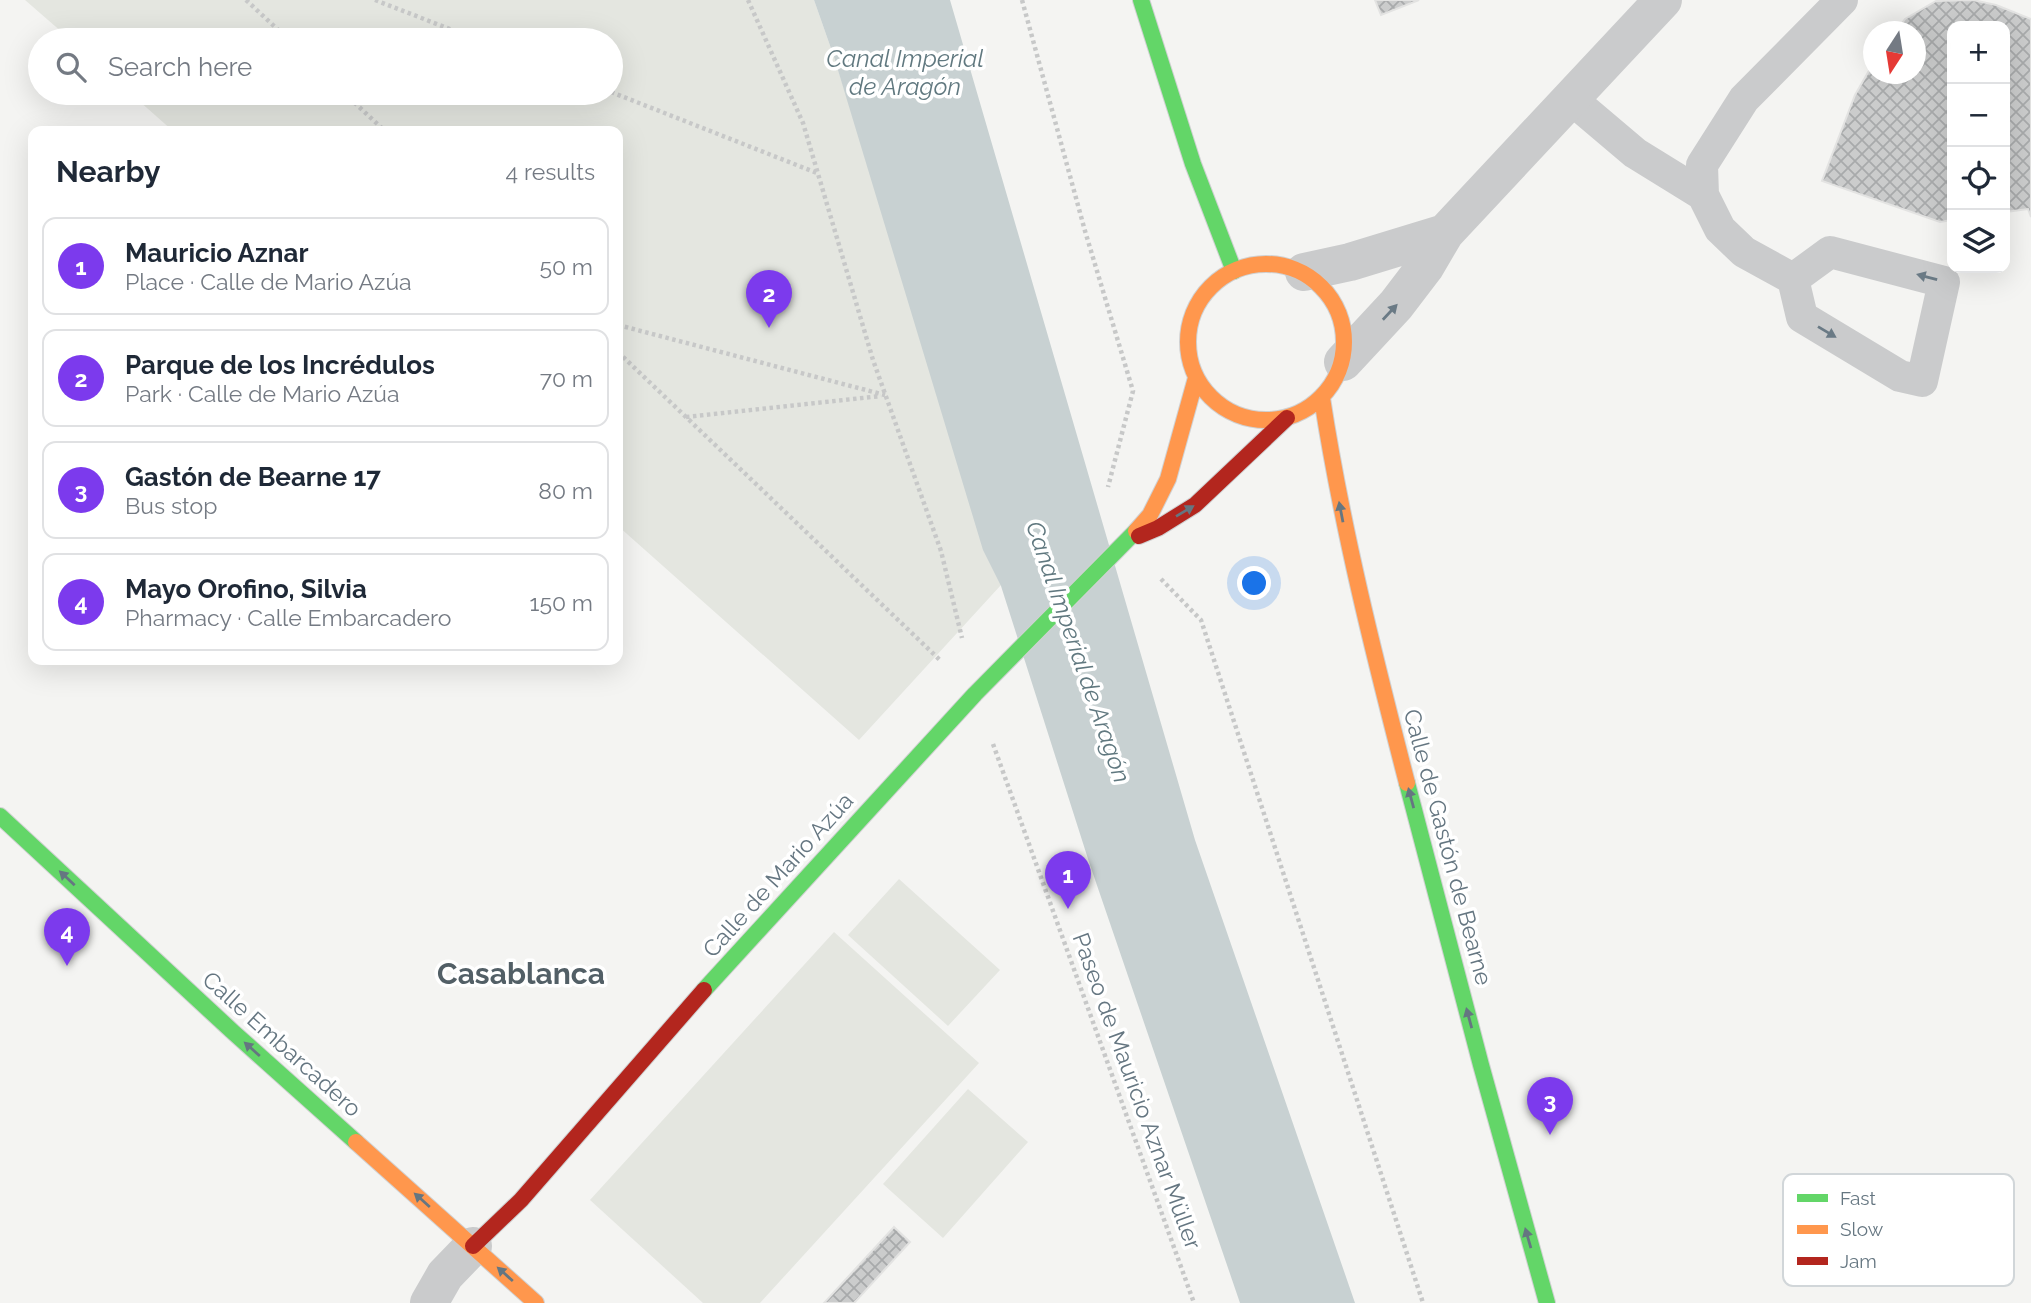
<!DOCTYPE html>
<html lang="en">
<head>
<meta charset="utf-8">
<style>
  body { margin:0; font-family:Raleway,sans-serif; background:#f2f2f3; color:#1f2937 }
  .controls { position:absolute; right:21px; top:21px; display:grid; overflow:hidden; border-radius:14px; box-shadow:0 7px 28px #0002 }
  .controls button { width:63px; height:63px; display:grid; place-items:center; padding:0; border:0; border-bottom:2px solid #e0e1e3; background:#fff; color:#1f2937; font:35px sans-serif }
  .compass { position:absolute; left:1863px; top:21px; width:63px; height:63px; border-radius:50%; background:#fff; box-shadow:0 7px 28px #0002; rotate:192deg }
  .you { position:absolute; left:1255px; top:584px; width:24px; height:24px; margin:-18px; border:5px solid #fff; border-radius:50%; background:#1a73e8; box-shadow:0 0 0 10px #1a73e833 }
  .badge { display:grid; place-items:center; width:46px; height:46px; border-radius:50%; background:#7c3aed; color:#fff; font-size:23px; font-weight:700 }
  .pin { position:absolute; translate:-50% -58px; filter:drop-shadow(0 2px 4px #0008) }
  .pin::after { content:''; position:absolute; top:37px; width:24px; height:21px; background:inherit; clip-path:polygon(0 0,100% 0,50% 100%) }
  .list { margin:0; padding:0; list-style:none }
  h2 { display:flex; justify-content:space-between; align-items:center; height:91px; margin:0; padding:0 28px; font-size:30px }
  h2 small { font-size:23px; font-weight:400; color:#747a83 }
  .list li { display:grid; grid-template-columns:46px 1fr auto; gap:21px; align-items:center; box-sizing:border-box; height:98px; margin:0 14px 14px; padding:0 14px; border:2px solid #e0e1e3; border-radius:14px }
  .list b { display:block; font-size:26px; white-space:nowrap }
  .list p { margin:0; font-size:23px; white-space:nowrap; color:#747a83 }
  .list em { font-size:23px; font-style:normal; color:#747a83 }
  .icon { flex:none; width:38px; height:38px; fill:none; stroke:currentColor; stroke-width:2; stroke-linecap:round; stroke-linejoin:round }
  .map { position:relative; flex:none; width:2031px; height:1303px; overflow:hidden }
  .search { position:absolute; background:#fff; box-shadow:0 7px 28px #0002; left:28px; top:28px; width:595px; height:77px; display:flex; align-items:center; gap:18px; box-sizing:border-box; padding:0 24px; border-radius:38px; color:#747a83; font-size:26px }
  .panel { position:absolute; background:#fff; box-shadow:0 7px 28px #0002; left:28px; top:126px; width:595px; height:539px; border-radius:14px }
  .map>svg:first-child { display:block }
  .green { fill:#e4e6e0 }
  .water { fill:#c8d1d2 }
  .building { fill:url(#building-cross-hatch); stroke:#e3e3e2; stroke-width:2 }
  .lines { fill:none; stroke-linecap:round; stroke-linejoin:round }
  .fast-casing { stroke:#d0d1d2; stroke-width:18 }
  .slow-casing { stroke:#d0d1d2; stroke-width:18 }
  .jam-casing { stroke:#d0d1d2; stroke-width:18 }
  .path { stroke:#c7c8c8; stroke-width:4.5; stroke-dasharray:3.5 3.5; stroke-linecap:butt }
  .lane { stroke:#cacbcc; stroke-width:32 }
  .street { stroke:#cacbcc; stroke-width:38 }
  .fast { stroke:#63d668; stroke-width:16 }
  .slow { stroke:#ff974d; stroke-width:16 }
  .jam { stroke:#b3261e; stroke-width:16 }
  .oneway { fill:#6a7a85 }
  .oneway2 { fill:#657681 }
  .labels { text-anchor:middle; stroke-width:7; stroke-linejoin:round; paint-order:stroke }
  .street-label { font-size:23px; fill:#657681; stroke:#fff }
  .water-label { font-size:24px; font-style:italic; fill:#60787f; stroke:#fff }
  .district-label { font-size:30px; font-weight:bold; fill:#525f66; stroke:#fff }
  .key { fill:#fff; stroke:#d1d6d9; stroke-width:2 }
  .key-label { font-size:19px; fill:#657681 }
</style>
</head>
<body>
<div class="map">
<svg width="2031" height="1303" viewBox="0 0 2031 1303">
  <defs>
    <pattern id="building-cross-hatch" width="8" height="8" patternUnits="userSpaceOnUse" patternTransform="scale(1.75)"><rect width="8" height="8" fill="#cbcccc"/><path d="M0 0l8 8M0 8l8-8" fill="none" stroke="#a8aaab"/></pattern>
  </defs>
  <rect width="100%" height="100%" fill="#f4f4f2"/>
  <path class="green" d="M25 0H814L834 57 1001 585 859 740 618 526V131H173L130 93H611V40H71Z
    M899 879 1000 970 948 1026 848 935Z
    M834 932 979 1063 760 1303H703L590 1200Z
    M968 1089 1028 1142 943 1238 883 1184Z"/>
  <path class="water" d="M814 0H950L1195 840 1355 1303H1240L1089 862 1001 586 983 550 834 57Z"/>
  <path class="building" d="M1375 0H1419L1381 15Z
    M1973 0 1996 5 2031 19V217L2028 209 2005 212V26H1952V220L1940 222 1822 181 1855 95 1874 62V74H1916V32H1896L1905 19 1936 1Z
    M894 1227 910 1242 854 1303H824Z"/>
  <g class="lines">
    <g class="fast-casing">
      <path id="fast" d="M1141 0 1193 164 1234 271
        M1407 783 1481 1065 1547 1303
        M0 816 233 1032 356 1142
        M704 990 975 694 1136 531"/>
    </g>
    <g class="slow-casing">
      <path id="slow" d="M1188 342a78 78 0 1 1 156 0a78 78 0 1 1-156 0Z
        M1322 398C1342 528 1374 655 1407 783
        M1136 531 1150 515 1168 479 1196 378
        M356 1142 536 1303"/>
    </g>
    <g class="jam-casing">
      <path id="jam" d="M1139 536 1158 528 1195 505 1287 418
        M473 1246 521 1200 704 990"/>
    </g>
    <path class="path" d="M246 0 289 40
      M375 0 478 40
      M748 0 803 123 873 360 941 551 962 638
      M1022 0 1085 231 1133 391 1108 487
      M611 92 817 173
      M344 93 385 131
      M618 325 885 395
      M618 352 941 661
      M686 417 881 396
      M1161 579 1201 620 1423 1303
      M993 744 1194 1303"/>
    <path class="lane" d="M1570 98 1635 153 1703 195
      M1793 279 1830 252 1944 282 1922 381 1900 376 1802 317 1793 279 1744 252 1720 229 1703 195 1702 165 1744 99 1842 0"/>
    <path class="street" d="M1304 272 1350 262 1445 233
      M1343 362 1396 305 1425 267 1445 233 1663 0
      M429 1303 445 1275 473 1246"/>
    <use href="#fast" class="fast"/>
    <use href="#slow" class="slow"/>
    <use href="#jam" class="jam"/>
  </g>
  <defs><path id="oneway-solid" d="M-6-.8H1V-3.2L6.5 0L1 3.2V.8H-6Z" transform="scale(1.75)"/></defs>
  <g class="oneway">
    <use href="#oneway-solid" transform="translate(1927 277) rotate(-165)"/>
    <use href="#oneway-solid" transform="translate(1390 312) rotate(-47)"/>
    <use href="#oneway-solid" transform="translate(1827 332) rotate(31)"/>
  </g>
  <g class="oneway2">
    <use href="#oneway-solid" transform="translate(1185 511) rotate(-31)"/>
    <use href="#oneway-solid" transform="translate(1341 512) rotate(-101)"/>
    <use href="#oneway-solid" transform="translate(1411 798) rotate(-105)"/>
    <use href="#oneway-solid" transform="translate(67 878) rotate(-137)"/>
    <use href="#oneway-solid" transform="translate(1469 1018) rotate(-105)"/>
    <use href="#oneway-solid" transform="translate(252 1049) rotate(-138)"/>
    <use href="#oneway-solid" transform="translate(422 1200) rotate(-138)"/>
    <use href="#oneway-solid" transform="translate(1528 1238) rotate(-106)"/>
    <use href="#oneway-solid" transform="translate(505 1274) rotate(-138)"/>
  </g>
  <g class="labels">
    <g class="street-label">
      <text transform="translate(1448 847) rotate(75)" y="8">Calle de Gastón de Bearne</text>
      <text transform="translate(778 875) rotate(-48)" y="8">Calle de Mario Azúa</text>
      <text transform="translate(282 1044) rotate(42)" y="8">Calle Embarcadero</text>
      <text transform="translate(1137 1091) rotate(70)" y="8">Paseo de Mauricio Aznar Müller</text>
    </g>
    <g class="water-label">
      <text x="905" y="67">Canal Imperial<tspan x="905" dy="28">de Aragón</tspan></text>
      <text transform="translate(1078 652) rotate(71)" y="8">Canal Imperial de Aragón</text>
    </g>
    <g class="district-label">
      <text x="521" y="984">Casablanca</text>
    </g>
  </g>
  <rect x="1783" y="1174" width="231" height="112" rx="10" class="key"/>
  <rect x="1797" y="1194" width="31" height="8" fill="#63d668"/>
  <rect x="1797" y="1225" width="31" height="9" fill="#ff974d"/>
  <rect x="1797" y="1257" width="31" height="8" fill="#b3261e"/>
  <g class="key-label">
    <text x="1840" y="1205">Fast</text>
    <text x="1840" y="1236">Slow</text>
    <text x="1840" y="1268">Jam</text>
  </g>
</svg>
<div class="controls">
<button>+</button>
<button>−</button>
<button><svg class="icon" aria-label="locate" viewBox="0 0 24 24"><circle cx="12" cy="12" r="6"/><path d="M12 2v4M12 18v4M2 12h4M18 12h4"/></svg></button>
<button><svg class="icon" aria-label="layers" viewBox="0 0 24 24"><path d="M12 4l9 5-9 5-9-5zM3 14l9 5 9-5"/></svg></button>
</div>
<svg class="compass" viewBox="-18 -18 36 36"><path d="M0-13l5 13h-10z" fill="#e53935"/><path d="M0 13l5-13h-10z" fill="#747a83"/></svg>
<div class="you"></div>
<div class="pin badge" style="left:1068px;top:909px">1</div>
<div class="pin badge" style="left:769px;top:328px">2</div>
<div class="pin badge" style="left:1550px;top:1135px">3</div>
<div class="pin badge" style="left:67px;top:966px">4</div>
<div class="search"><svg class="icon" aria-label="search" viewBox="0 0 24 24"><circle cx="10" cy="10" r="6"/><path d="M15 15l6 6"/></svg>Search here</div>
<section class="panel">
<h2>Nearby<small>4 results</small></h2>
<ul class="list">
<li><span class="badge">1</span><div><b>Mauricio Aznar</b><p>Place · Calle de Mario Azúa</p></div><em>50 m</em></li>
<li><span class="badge">2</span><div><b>Parque de los Incrédulos</b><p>Park · Calle de Mario Azúa</p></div><em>70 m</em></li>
<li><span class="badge">3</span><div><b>Gastón de Bearne 17</b><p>Bus stop</p></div><em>80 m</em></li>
<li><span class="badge">4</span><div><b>Mayo Orofino, Silvia</b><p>Pharmacy · Calle Embarcadero</p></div><em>150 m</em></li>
</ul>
</section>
</div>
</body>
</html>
